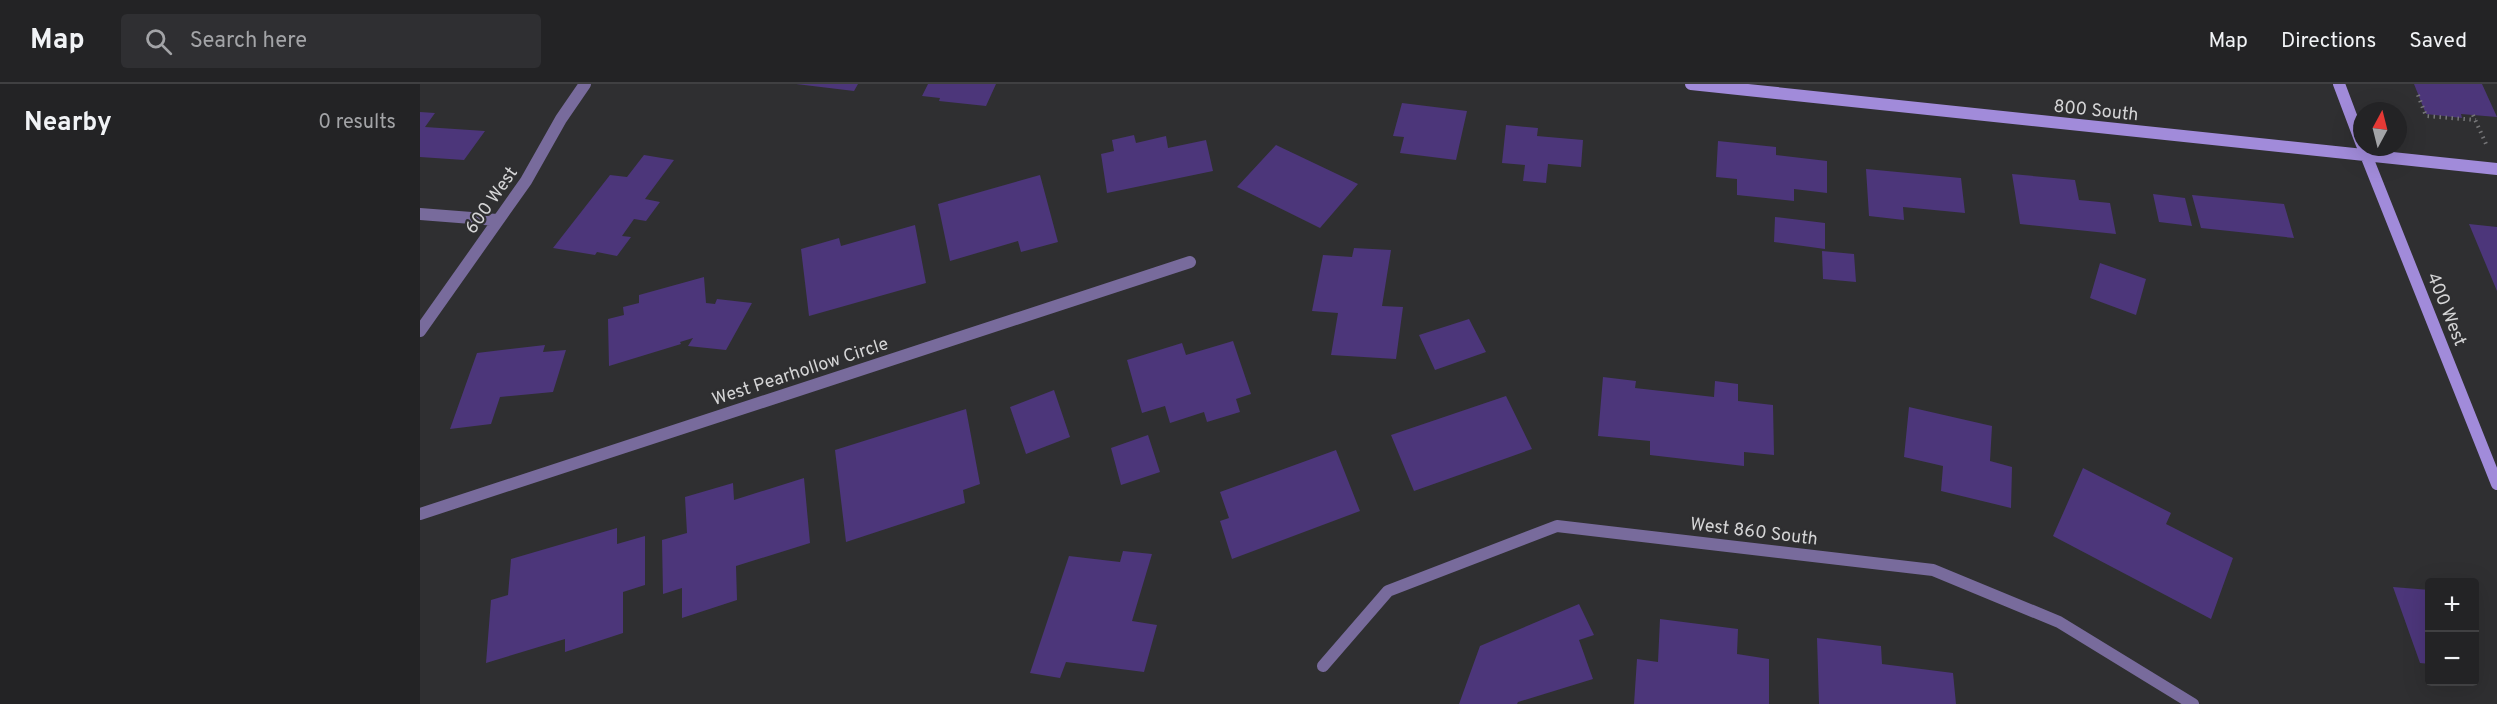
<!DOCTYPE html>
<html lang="en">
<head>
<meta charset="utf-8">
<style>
  body { margin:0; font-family:Overpass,sans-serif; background:#2f2f32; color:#f1f3f6 }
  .controls { position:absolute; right:18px; bottom:18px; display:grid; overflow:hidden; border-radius:6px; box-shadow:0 6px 24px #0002 }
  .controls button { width:54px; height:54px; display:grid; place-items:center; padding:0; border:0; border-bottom:2px solid #404042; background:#232325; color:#f1f3f6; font:30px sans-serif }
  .compass { position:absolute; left:1933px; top:18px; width:54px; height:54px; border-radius:50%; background:#232325; box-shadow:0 6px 24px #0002; rotate:7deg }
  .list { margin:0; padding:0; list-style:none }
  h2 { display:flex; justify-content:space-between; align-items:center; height:78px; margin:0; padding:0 24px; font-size:26px }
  h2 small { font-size:20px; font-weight:400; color:#a3a4a7 }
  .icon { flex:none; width:33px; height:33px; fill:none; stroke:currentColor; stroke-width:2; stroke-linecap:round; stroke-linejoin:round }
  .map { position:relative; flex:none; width:2077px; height:620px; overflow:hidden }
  header { display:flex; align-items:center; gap:36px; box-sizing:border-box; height:84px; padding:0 30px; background:#232325; border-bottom:2px solid #404042 }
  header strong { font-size:28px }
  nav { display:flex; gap:33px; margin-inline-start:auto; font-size:21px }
  .search { width:420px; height:54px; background:#2f2f32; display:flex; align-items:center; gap:15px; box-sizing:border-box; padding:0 21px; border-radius:6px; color:#a3a4a7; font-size:22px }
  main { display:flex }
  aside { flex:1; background:#232325 }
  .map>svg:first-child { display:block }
  .building { fill:#4c367a }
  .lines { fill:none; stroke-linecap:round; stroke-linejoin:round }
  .path { stroke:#767678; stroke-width:4; stroke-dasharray:1.5 4.5; stroke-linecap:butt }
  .street { stroke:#786b9c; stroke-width:12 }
  .secondary { stroke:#a18bda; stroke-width:12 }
  .labels { text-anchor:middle; stroke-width:4.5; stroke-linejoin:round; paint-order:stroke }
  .street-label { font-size:18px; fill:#d5d5d6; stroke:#2f2f31 }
</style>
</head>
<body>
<header>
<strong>Map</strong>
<div class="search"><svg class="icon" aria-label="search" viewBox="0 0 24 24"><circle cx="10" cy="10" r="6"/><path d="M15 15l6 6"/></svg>Search here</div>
<nav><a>Map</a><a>Directions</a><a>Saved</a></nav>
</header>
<main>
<aside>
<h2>Nearby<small>0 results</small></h2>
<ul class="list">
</ul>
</aside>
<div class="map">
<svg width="2077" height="620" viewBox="0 0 2077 620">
  <rect width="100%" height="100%" fill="#2f2f31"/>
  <path class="building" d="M376 0H438L434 7Z
    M508 0H576L566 22 519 17 520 14 502 12Z
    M1994 0H2062L2077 33 2041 30 2042 34 2006 30Z
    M982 19 1047 27 1036 76 980 69 984 53 973 52Z
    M0 28 15 29 5 43 65 47 44 76 0 73Z
    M1086 41 1118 44 1117 52 1163 56 1161 83 1128 80 1126 99 1103 97 1105 81 1082 79Z
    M714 51 716 59 746 52 748 64 786 56 793 87 687 109 681 70 694 67 692 56Z
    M1298 57 1356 63V71L1407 77V109L1374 105V117L1317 111V95L1296 93Z
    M856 61 938 100 900 144 817 103Z
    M224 71 254 76 225 115 240 118 226 137 214 135 202 152 211 153 197 172 177 168 175 171 133 164 190 91 207 93Z
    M1446 85 1541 94 1545 129 1483 123 1484 136 1449 132Z
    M1592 90 1655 96 1659 116 1690 119 1696 150 1600 140Z
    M620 91 638 158 601 168 598 157 530 177 518 120Z
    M1733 110 1765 114 1772 142 1739 138Z
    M1772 111 1864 120 1874 154 1781 144Z
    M1355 133 1405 139V165L1354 158Z
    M2049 140 2077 143V207Z
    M495 141 506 199 389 232 381 165 419 154 421 162Z
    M934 164 971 166 962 222 983 223 976 275 911 271 918 229 892 227 903 171 932 173Z
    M1402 167 1434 170 1436 198 1403 195Z
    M1680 179 1726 195 1716 231 1670 214Z
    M284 193 286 219 295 220 297 215 332 219 306 266 268 262 273 254 260 258 261 260 189 282 188 235 204 231 203 223 219 219V211Z
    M1049 235 1066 268 1015 286 999 251Z
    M813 257 831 310 816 315 820 328 787 338 784 328 750 339 745 322 722 329 707 276 762 259 766 271Z
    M125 261 123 268 146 266 133 308 80 313 71 340 30 345 57 269Z
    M1183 293 1216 297 1215 304 1294 313 1295 297 1318 300V317L1353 321 1354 371 1324 368V382L1230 371V357L1178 352Z
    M634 306 650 353 606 370 590 323Z
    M1086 312 1112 365 994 407 971 351Z
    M1489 323 1572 342 1570 377 1592 383 1591 424 1521 407 1523 382 1484 373Z
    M546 325 560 400 543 406 545 419 426 458 415 366Z
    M728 351 740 388 701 401 691 364Z
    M916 366 940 427 812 475 800 437 809 434 800 408Z
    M1663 384 1751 429 1746 440 1813 474 1791 535 1633 452Z
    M384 394 390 459 316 482 317 516 262 534V504L243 510 242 456 267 449 265 413 313 399 314 416Z
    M197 444V460L225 452V501L203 508V549L145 568V555L66 579 71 516 88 511 91 475Z
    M703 467 732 470 712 537 737 541 724 588 646 578 640 594 610 589 649 472 700 478Z
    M1973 503 2010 506V580L2000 579Z
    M1159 520 1174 551 1159 556 1173 595 1098 618 1097 620H1039L1060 562Z
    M1240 535 1318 545 1317 570 1349 575V620H1214L1217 575 1238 578Z
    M1397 554 1461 562 1462 580 1533 589 1536 620H1399Z"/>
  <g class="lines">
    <path class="path" d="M1998 11 2006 32 2056 36
      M2053 31 2066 60"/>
    <path class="street" d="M0 130 77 136
      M0 247 106 97 141 35 165 0
      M0 430 770 178
      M903 582 968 507 1137 442 1513 486 1639 538 1773 620"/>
    <path class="secondary" d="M1271 0 2077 85
      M1919 0 1942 61
      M1944 66 2077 400"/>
  </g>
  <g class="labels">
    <g class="street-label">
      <text transform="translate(1676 26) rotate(6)" y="6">800 South</text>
      <text transform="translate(71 116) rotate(-55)" y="6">600 West</text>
      <text transform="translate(2027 225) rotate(68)" y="6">400 West</text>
      <text transform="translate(380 287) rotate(-18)" y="6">West Pearhollow Circle</text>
      <text transform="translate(1334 447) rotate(7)" y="6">West 860 South</text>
    </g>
  </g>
</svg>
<div class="controls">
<button>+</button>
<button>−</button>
</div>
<svg class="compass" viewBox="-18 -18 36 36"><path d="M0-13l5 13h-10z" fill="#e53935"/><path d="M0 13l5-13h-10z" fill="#a3a4a7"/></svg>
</div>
</main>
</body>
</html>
